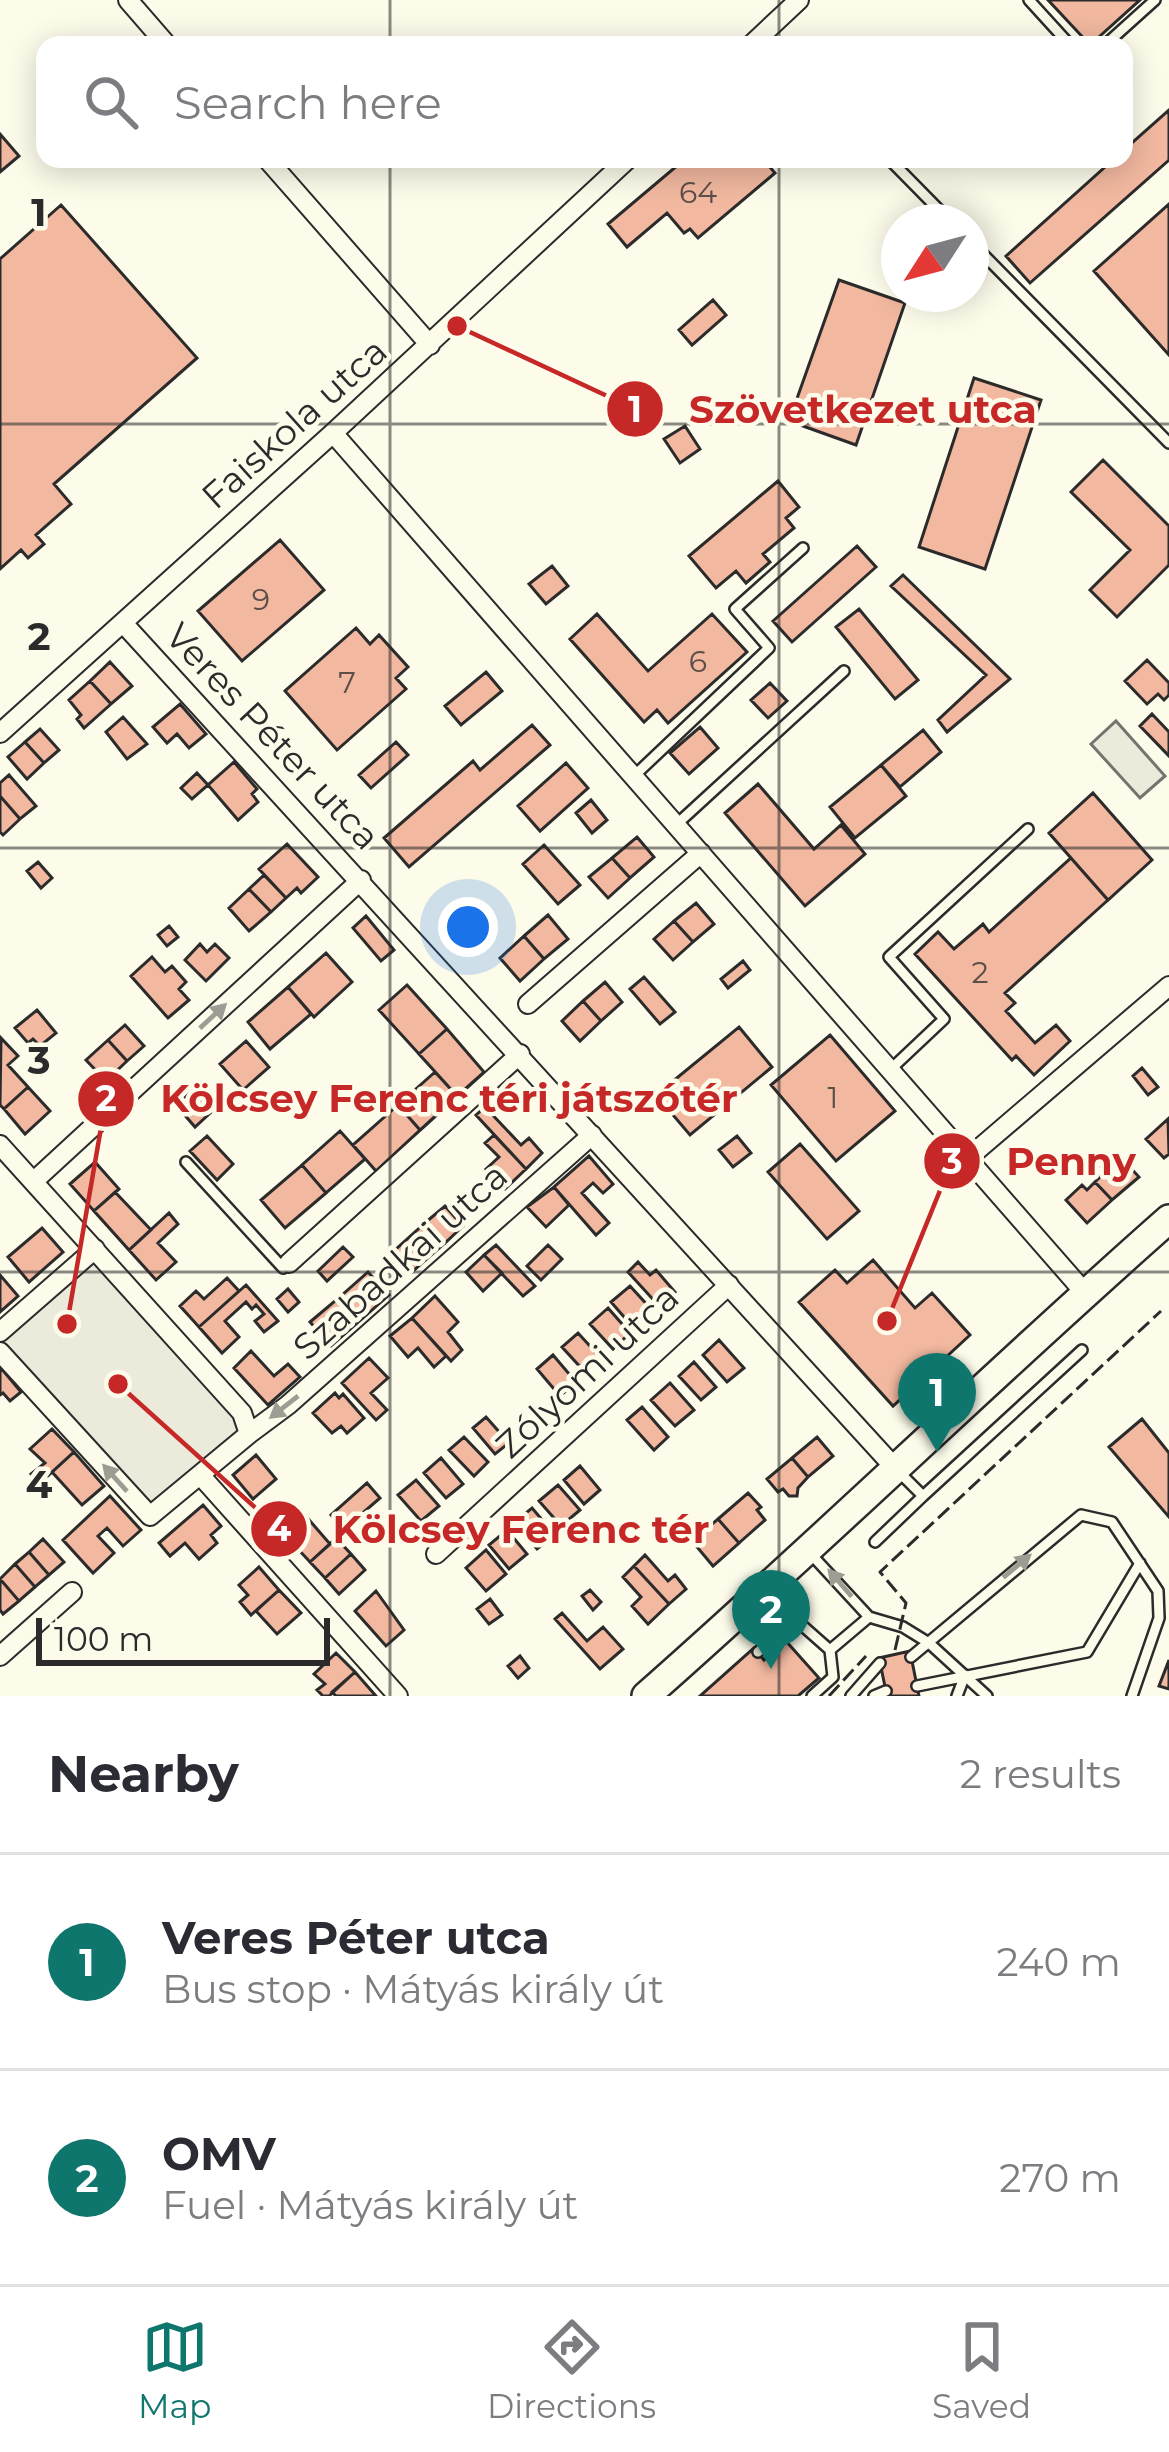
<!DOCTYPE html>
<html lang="en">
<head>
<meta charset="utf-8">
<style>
  body { margin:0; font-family:Montserrat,sans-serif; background:#f7f7f7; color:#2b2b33 }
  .compass { position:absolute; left:881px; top:204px; width:108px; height:108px; border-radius:50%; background:#fff; box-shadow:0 6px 30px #0003; rotate:234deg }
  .scale { position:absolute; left:36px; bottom:30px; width:294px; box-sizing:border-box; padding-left:12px; border:6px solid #2b2b2b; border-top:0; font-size:33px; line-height:42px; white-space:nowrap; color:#2b2b2b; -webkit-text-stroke:9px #fdfbea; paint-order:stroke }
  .you { position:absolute; left:468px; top:927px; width:42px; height:42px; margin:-30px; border:9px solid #fff; border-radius:50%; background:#1a73e8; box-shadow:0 0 0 18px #1a73e833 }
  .badge { display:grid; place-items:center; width:78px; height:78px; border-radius:50%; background:#0f766e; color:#fff; font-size:39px; font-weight:700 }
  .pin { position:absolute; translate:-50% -99px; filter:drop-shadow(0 3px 6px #0008) }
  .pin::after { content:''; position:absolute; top:63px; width:42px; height:36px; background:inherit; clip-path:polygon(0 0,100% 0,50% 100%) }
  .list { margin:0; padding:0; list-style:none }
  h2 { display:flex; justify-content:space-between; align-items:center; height:156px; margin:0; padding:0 48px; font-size:51px }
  h2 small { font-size:39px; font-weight:400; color:#7c7c81 }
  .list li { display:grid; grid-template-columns:78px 1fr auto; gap:36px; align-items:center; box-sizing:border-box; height:216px; padding:0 48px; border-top:3px solid #e1e1e2 }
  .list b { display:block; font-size:45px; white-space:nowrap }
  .list p { margin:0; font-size:39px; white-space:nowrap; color:#7c7c81 }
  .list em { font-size:39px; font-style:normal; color:#7c7c81 }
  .icon { flex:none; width:66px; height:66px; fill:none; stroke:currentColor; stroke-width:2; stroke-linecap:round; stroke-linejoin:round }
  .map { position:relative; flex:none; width:1169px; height:1696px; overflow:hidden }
  .search { position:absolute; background:#fff; box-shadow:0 6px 30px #0003; left:36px; right:36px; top:36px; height:132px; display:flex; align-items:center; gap:30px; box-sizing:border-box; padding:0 42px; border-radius:24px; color:#7c7c81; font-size:45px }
  .sheet { height:588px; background:#fff }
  nav { display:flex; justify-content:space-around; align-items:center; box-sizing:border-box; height:168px; border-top:3px solid #e1e1e2; background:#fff; font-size:33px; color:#7c7c81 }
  nav a { display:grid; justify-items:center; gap:6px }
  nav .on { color:#0f766e }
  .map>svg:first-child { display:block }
  .park { fill:#ecebdb; stroke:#74746e; stroke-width:3 }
  .building { fill:#f2b8a0; stroke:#2b2b2b; stroke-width:3 }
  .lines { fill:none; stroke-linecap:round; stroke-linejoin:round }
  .lane-casing { stroke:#2b2b2b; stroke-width:14 }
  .street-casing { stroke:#2b2b2b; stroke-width:22 }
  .primary-casing { stroke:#2b2b2b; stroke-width:32 }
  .lane { stroke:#fdfbea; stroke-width:9 }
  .street { stroke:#fdfbea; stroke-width:18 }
  .primary { stroke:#fdfbea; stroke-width:27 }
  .fence { stroke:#2b2b2b; stroke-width:3; stroke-dasharray:15 6; stroke-linecap:butt }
  .oneway { fill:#9e9d94 }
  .grid { fill:none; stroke:#2b2b2b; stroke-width:3; stroke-opacity:0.55 }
  .labels { text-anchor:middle; stroke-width:9; stroke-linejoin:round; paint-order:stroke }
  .number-label { font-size:30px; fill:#5d4e48 }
  .street-label { font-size:36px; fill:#2b2b2b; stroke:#fdfbea }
  .grid-label { font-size:39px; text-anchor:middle; font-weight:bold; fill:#2b2b2b; stroke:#fdfbea; stroke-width:9; stroke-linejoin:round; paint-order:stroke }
  .leader { fill:none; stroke:#c62828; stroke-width:4.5 }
  .callout-dot { fill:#c62828; stroke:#fdfbea; stroke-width:4.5 }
  .mark-label { font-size:36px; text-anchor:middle; font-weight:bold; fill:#fff }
  .callout-label { font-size:39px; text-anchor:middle; font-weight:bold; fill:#c62828; stroke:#fdfbea; stroke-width:9; stroke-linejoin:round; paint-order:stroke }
</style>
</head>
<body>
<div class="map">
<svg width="1169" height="1696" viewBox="0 0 1169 1696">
  <rect width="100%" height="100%" fill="#fdfbea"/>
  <path class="park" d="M1116 721 1165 776 1140 798 1091 744Z
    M95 1249 234 1416 239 1433 150 1516 0 1352V1332Z"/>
  <path class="building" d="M1048 0H1140L1090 45Z
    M1169 110V160L1030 283 1006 256 1114 159H1124V150Z
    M0 134 19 156 0 172Z
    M685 159H763L775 173 698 238 690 229 684 233 667 213 627 247 608 224Z
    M1169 204V355L1094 271Z
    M61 205 197 358 54 484 71 504 36 535 44 544 28 558 21 550 0 569V259Z
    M839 280 905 303 856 445 789 421Z
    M713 300 726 315 692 345 679 330Z
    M974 378 1041 400 985 569 919 547Z
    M685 426 700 449 680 463 664 439Z
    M1103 460 1169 526V565L1117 617 1090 590 1130 550 1071 492Z
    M778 481 799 507 786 518 794 528 763 554 770 562 746 583 736 571 716 588 689 556Z
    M280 540 324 590 242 661 198 611Z
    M857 546 876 567 792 642 773 621Z
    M552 566 568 586 546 604 529 584Z
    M903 575 1010 679 947 732 938 720 986 675 891 586Z
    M859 609 918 680 895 699 836 627Z
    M597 614 648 671 712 614 747 652 668 723 657 710 644 722 570 639Z
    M356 628 370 644 379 635 408 667 396 678 406 689 337 750 285 691Z
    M1147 660 1169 683V695L1164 700 1158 694 1147 704 1125 681Z
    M110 662 132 686 111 704 90 681Z
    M486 672 502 691 461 725 445 706Z
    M90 681 111 704 84 728 77 719 81 715 69 700Z
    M770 683 787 701 768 718 751 700Z
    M180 704 206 734 189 748 177 734 167 743 153 727Z
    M1152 714 1169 732V756L1140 726Z
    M123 717 147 744 127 759 106 732Z
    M532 725 550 745 409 867 384 838 473 761 480 770Z
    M700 727 718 748 689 774 670 753Z
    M40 729 59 750 44 763 25 742Z
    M923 730 941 752 900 787 881 765Z
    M25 742 44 763 27 779 8 757Z
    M396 742 408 755 371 788 359 775Z
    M234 762 257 789 252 794 258 802 238 820 208 785Z
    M566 763 588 788 540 831 518 806Z
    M881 765 906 796 855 838 830 807Z
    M197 773 208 785 192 799 181 788Z
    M9 775 36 806 20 819 0 796V783Z
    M758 784 814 849 841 825 865 854 805 906 725 813Z
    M1093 793 1152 860 1108 900 1049 833Z
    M0 796 20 819 3 835 0 832Z
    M591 800 607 820 592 833 576 813Z
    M637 837 654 857 630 878 612 858Z
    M287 844 318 877 301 893 297 888 286 898 259 869Z
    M544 845 580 885 558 904 523 864Z
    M612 858 630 878 608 898 589 877Z
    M1071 858 1108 900 1005 993 1015 1003 1006 1011 1035 1043 1056 1025 1070 1041 1034 1075 1016 1056 1012 1060 915 954 938 932 954 949 983 924 989 932Z
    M38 862 52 878 41 888 27 871Z
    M264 875 286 898 271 912 249 889Z
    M249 889 271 912 249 931 229 908Z
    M696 903 714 924 693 942 674 921Z
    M548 915 568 939 544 959 524 936Z
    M366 916 394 950 381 961 353 928Z
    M674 921 693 942 673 960 654 939Z
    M169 926 178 937 167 946 158 935Z
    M524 936 544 959 520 981 500 958Z
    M200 944 207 952 215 944 229 958 206 981 185 960Z
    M326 953 352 982 314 1017 288 987Z
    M152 957 165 972 172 966 186 982 179 989 189 1000 168 1018 131 976Z
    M743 961 750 970 728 988 721 979Z
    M644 977 675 1012 660 1024 630 989Z
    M605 982 622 1002 601 1021 583 1001Z
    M407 985 447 1029 419 1054 379 1010Z
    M288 987 311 1014 270 1049 248 1022Z
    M583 1001 601 1021 580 1041 562 1021Z
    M37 1010 56 1033 40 1046 33 1039 28 1043 15 1028Z
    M125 1025 144 1046 127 1061 108 1040Z
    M739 1027 772 1067 690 1135 656 1095Z
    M447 1029 484 1072 457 1096 419 1054Z
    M830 1035 895 1111 836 1161 771 1085Z
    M1 1038 18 1056 8 1065 28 1087 4 1109 0 1105Z
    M108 1040 127 1061 106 1081 86 1060Z
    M246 1041 269 1067 243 1090 220 1064Z
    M1142 1068 1158 1087 1148 1095 1133 1076Z
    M435 1072 457 1096 420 1130 398 1105Z
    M201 1082 221 1103 195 1127 176 1105Z
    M28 1087 50 1111 25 1134 4 1109Z
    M398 1105 420 1130 376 1171 353 1145Z
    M485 1107 521 1145 529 1138 542 1153 526 1169 476 1115Z
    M1168 1119 1169 1154 1164 1158 1146 1139Z
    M340 1131 365 1159 326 1193 302 1165Z
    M494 1135 526 1169 505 1189 486 1169 499 1157 485 1143Z
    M207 1136 233 1164 217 1180 190 1151Z
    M737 1136 751 1153 733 1167 719 1150Z
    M800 1144 859 1211 827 1239 768 1172Z
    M1117 1153 1139 1177 1112 1200 1095 1182 1105 1172 1101 1167Z
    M589 1156 613 1184 603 1193 593 1183 582 1193 609 1223 596 1235 554 1187Z
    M95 1162 119 1189 94 1211 70 1184Z
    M302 1165 326 1193 285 1228 261 1200Z
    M1095 1182 1112 1200 1087 1223 1066 1200 1082 1185 1087 1190Z
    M554 1187 569 1205 546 1227 527 1207Z
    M115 1192 151 1230 129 1250 94 1211Z
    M445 1206 463 1226 445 1243 426 1222Z
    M169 1213 178 1224 158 1243 176 1262 156 1280 129 1250Z
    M426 1222 445 1243 412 1272 394 1251Z
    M42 1228 63 1252 29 1282 8 1257Z
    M496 1245 535 1286 523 1296 484 1255Z
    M548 1245 562 1259 541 1280 527 1266Z
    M343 1247 353 1257 327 1281 318 1271Z
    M484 1255 502 1273 483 1291 466 1272Z
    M873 1260 915 1308 932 1293 970 1335 893 1406 799 1302 835 1270 847 1283Z
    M638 1262 650 1275 656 1270 675 1292 659 1306 628 1272Z
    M368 1272 389 1295 363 1318 342 1295Z
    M0 1275 18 1296 0 1312Z
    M227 1278 239 1291 199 1327 180 1306 196 1291 204 1299Z
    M246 1285 278 1321 264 1332 255 1321 264 1314 256 1305 252 1309 246 1302 225 1321 239 1337 222 1353 199 1327Z
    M630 1286 651 1309 632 1326 611 1302Z
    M288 1289 299 1302 288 1312 277 1299Z
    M342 1295 363 1318 331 1346 310 1322Z
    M435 1296 458 1322 448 1332 462 1350 451 1361 412 1318Z
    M608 1308 630 1333 613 1349 590 1324Z
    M412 1318 446 1356 434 1367 418 1348 408 1357 390 1336Z
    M578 1333 599 1356 584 1371 562 1347Z
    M719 1340 744 1368 727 1382 703 1355Z
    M251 1351 274 1376 288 1364 300 1377 268 1405 234 1368Z
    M553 1355 576 1382 560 1396 537 1369Z
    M369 1358 388 1378 371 1393 387 1410 376 1420 342 1383Z
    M694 1362 716 1387 701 1400 679 1376Z
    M0 1367 21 1392 10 1401 3 1393 0 1395Z
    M670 1383 694 1410 675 1426 651 1400Z
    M335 1393 339 1398 343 1394 364 1418 347 1433 341 1426 332 1433 313 1413Z
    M642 1407 668 1437 654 1450 627 1420Z
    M486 1417 509 1443 495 1454 473 1428Z
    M1142 1419 1169 1453V1517L1109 1447Z
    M52 1429 74 1452 39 1484 31 1474 45 1463 30 1449Z
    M464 1437 488 1462 474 1476 449 1450Z
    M817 1437 833 1456 808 1477 792 1458Z
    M74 1452 104 1486 82 1505 52 1472Z
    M256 1455 276 1479 253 1499 233 1475Z
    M441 1458 463 1484 446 1498 424 1473Z
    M792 1458 808 1477 798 1488 797 1496H789L783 1489 778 1492 767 1479Z
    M580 1466 600 1490 584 1504 564 1480Z
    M416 1480 439 1506 421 1521 398 1495Z
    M367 1483 380 1498 343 1530 331 1515Z
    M558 1485 580 1510 561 1526 539 1501Z
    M748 1493 761 1507 757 1510 765 1520 739 1543 718 1519Z
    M110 1496 141 1530 123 1546 107 1528 98 1536 114 1553 93 1573 63 1540Z
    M203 1505 221 1526 211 1535 217 1543 199 1559 185 1543 170 1556 159 1543Z
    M532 1508 555 1535 537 1549 515 1522Z
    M304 1514 330 1544 310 1562 283 1533Z
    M718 1519 739 1543 713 1566 692 1541Z
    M507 1530 527 1554 509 1569 489 1545Z
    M336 1538 351 1554 325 1578 310 1562Z
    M43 1539 64 1562 49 1575 29 1552Z
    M486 1550 506 1574 486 1591 466 1568Z
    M29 1552 49 1575 35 1587 15 1564Z
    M351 1554 365 1570 339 1594 325 1578Z
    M645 1555 668 1581 675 1575 686 1589 669 1604 634 1566Z
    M15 1564 35 1587 19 1601 0 1579Z
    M634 1566 669 1604 648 1624 632 1606 641 1597 623 1577Z
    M259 1567 279 1590 251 1615 240 1602 248 1595 239 1585Z
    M0 1579 19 1601 3 1614 0 1610Z
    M279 1590 301 1613 277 1634 256 1611Z
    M590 1590 601 1602 593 1610 582 1596Z
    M376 1591 404 1630 386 1646 355 1611Z
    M490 1599 502 1615 489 1624 477 1609Z
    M562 1613 587 1641 603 1627 623 1649 600 1669 555 1619Z
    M785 1640 819 1678 798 1696H700L754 1648 764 1660Z
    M910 1651 919 1696H887L879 1658Z
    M336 1653 355 1672 329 1696H323L317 1690 325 1684 314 1674Z
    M520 1656 529 1668 518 1678 508 1666Z
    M1169 1660V1689L1159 1686Z
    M355 1672 376 1696H336L332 1692Z"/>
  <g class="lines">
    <g class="lane-casing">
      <path id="lane" d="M1029 0 1070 45
        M1105 45 1155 0
        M889 159 951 222
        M971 242 1169 443
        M634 776 769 648 735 609 803 548
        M677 824 844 671
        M891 1069 944 1019 889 957 1028 829
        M186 1162 283 1268 289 1263
        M923 1496 1082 1350
        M875 1542 923 1496 899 1472
        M809 1552 869 1617 903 1627 929 1643 987 1696
        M758 1652 796 1620 830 1650 869 1617
        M911 1657 1081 1515 1112 1522 1158 1591 1159 1618 1132 1696
        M917 1686 1087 1652 1140 1563
        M812 1696 833 1677 830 1650
        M851 1696 880 1663
        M874 1696 886 1691
        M957 1696 965 1675"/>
    </g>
    <g class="street-casing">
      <path id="street" d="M128 0 167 45
        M751 45 799 0
        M267 159 430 345
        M333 433 1085 1293
        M123 623 895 1468
        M0 733 333 433 628 159
        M528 1004 701 853
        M0 1145 242 1413 249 1434 150 1516 0 1352
        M968 1158 1169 986
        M34 1181 361 880
        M289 1263 520 1054
        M0 1332 95 1249
        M249 1434 288 1405 592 1135
        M201 1476 398 1696
        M436 1554 729 1285
        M0 1656 72 1592"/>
    </g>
    <g class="primary-casing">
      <path id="primary" d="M646 1696C823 1540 992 1375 1169 1219"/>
    </g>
    <use href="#lane" class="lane"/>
    <use href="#street" class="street"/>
    <use href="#primary" class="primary"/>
    <path class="fence" d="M895 1650 906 1603 880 1572 1161 1311
      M829 1696 866 1656"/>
  </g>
  <defs><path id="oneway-solid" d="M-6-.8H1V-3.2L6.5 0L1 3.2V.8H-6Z" transform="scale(3)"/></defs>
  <g class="oneway">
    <use href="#oneway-solid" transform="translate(213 1016) rotate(-43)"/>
    <use href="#oneway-solid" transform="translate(284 1407) rotate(142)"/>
    <use href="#oneway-solid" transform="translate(115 1478) rotate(-132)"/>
    <use href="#oneway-solid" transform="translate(1017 1566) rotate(-40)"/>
    <use href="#oneway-solid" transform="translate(840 1583) rotate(-131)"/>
  </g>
  <path class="grid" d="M390 0V45M779 0V45M390 159V1696M779 159V1696M0 424H1169M0 848H1169M0 1272H1169"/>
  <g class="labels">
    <g class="number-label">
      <text x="698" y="203">64</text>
      <text x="261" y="610">9</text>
      <text x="698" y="672">6</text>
      <text x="347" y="693">7</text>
      <text x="980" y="983">2</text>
      <text x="833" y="1108">1</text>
    </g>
    <g class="street-label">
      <text transform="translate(294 423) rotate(-42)" y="13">Faiskola utca</text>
      <text transform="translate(273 736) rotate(47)" y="13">Veres Péter utca</text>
      <text transform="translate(400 1261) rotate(-42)" y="13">Szabadkai utca</text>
      <text transform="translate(587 1371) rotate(-43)" y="13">Zólyomi utca</text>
    </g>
  </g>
  <g class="grid-label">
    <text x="39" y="226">1</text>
    <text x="39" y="650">2</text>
    <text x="39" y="1074">3</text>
    <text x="39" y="1498">4</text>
  </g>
  <path class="leader" d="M457 326L635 409M67 1324L106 1099M887 1321L952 1161M118 1384L279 1529"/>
  <g class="callout-dot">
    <circle cx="457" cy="326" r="12"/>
    <circle cx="67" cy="1324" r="12"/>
    <circle cx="887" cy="1321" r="12"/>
    <circle cx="118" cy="1384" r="12"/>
    <circle cx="635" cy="409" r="30"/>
    <circle cx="106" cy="1099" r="30"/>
    <circle cx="952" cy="1161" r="30"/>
    <circle cx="279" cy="1529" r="30"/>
  </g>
  <g class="mark-label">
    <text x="635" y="422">1</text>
    <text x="106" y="1111">2</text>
    <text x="952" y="1174">3</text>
    <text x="279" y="1541">4</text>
  </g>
  <g class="callout-label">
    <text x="863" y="423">Szövetkezet utca</text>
    <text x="449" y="1112">Kölcsey Ferenc téri játszótér</text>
    <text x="1071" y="1175">Penny</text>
    <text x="521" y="1543">Kölcsey Ferenc tér</text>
  </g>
</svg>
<svg class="compass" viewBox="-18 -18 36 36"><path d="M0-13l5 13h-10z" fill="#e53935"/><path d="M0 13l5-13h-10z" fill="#7c7c81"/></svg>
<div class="scale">100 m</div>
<div class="you"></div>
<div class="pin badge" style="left:937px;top:1452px">1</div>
<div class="pin badge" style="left:771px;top:1669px">2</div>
<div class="search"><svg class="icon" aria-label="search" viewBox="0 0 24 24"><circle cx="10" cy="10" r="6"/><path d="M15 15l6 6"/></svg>Search here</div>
</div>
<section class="sheet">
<h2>Nearby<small>2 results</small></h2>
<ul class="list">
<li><span class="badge">1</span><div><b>Veres Péter utca</b><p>Bus stop · Mátyás király út</p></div><em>240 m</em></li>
<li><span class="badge">2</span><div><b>OMV</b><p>Fuel · Mátyás király út</p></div><em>270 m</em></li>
</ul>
</section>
<nav>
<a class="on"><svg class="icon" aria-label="map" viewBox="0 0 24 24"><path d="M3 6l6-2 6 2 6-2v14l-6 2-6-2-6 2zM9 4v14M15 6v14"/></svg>Map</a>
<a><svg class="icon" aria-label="directions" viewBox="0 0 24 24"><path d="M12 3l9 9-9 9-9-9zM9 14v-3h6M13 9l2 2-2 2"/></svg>Directions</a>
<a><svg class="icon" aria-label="saved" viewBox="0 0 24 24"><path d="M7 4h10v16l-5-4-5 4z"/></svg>Saved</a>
</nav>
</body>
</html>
